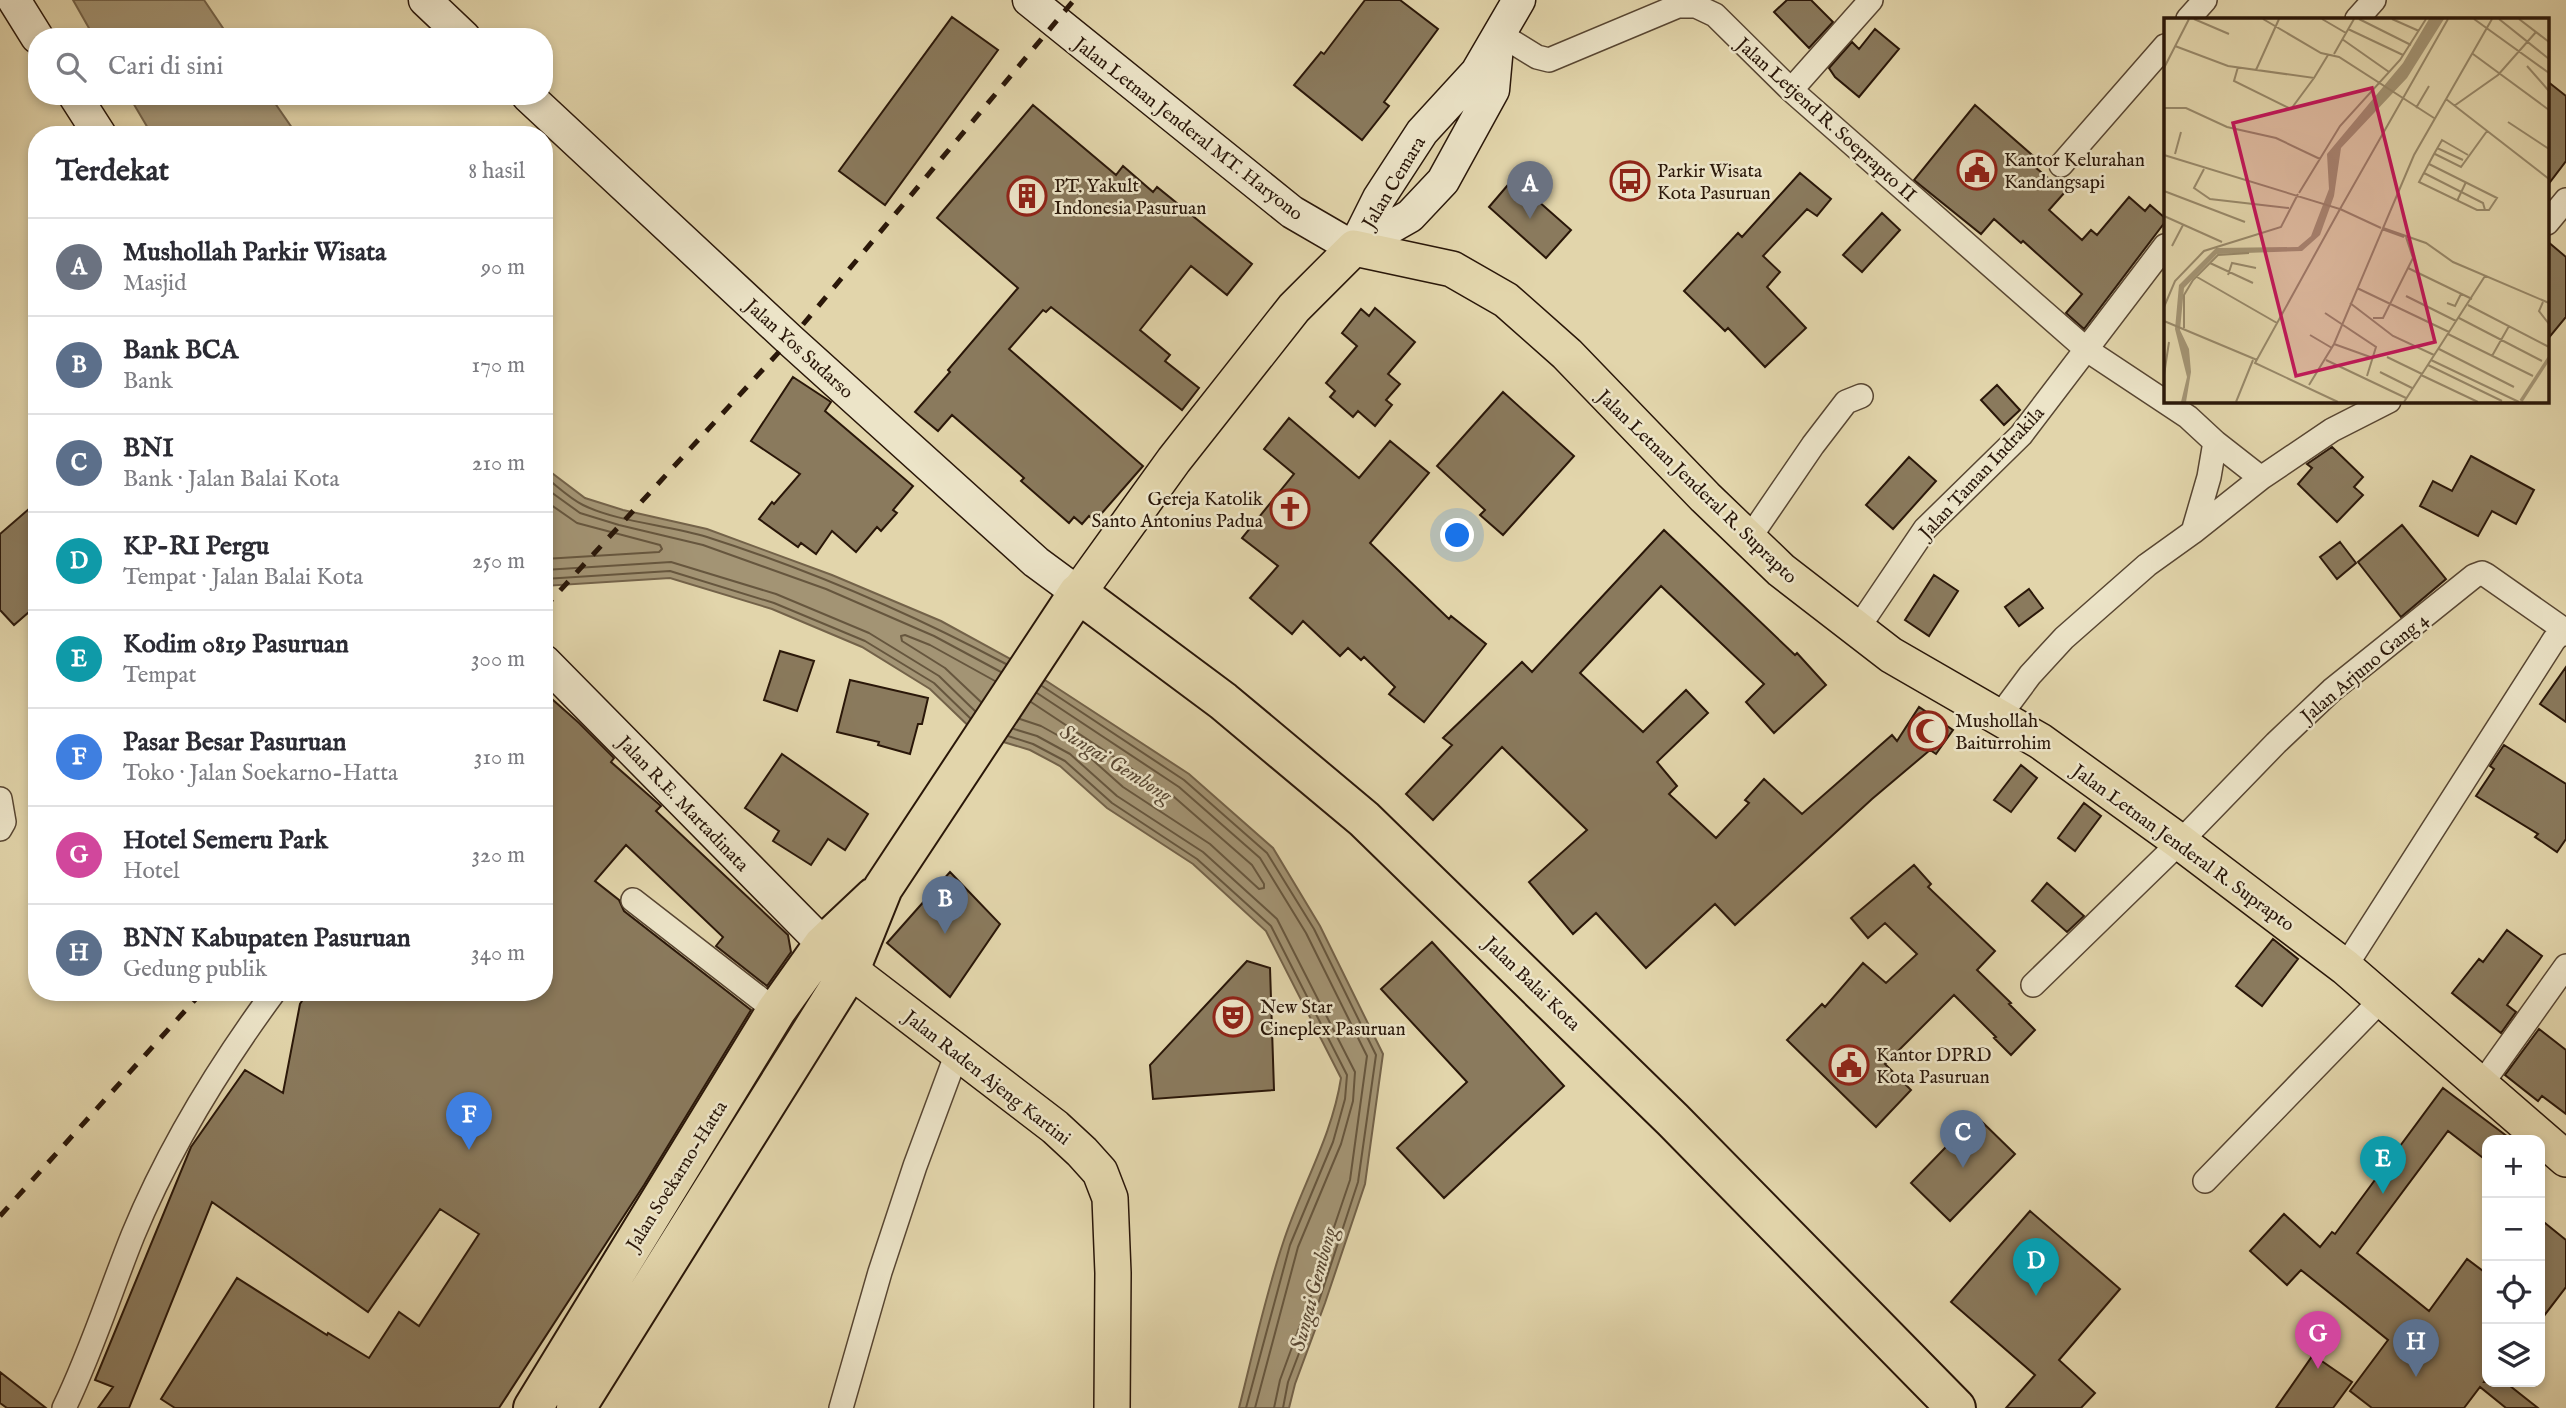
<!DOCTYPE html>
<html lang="id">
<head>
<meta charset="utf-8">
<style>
  body { margin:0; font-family:"IM FELL English",serif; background:#f7f7f7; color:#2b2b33 }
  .controls { position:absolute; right:21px; bottom:21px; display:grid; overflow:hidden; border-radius:14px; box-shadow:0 4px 10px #0003 }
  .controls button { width:63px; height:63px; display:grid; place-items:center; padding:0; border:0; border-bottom:2px solid #e1e1e2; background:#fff; color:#2b2b33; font:35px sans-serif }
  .you { position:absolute; left:1458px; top:536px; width:24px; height:24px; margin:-18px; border:5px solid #fff; border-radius:50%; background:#1a73e8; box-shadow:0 0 0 10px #1a73e833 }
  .badge { display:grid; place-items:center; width:46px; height:46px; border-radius:50%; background:#8f2418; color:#fff; font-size:23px; font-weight:700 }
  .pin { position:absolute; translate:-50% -58px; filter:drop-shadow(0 2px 4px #0008) }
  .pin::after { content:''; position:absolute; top:37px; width:24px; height:21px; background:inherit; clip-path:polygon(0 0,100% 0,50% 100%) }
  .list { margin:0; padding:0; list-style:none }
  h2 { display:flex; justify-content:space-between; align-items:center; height:91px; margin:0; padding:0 28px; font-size:30px }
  h2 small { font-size:23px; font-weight:400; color:#7c7c81 }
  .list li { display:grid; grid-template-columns:46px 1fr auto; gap:21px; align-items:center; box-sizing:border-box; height:98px; padding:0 28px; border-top:2px solid #e1e1e2 }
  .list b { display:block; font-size:26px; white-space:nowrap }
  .list p { margin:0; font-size:23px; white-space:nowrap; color:#7c7c81 }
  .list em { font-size:23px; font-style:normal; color:#7c7c81 }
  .icon { flex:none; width:38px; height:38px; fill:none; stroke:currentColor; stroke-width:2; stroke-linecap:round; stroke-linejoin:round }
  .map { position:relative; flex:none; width:2566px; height:1408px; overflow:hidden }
  .search { position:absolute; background:#fff; box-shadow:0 4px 10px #0003; left:28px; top:28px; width:525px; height:77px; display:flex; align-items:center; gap:18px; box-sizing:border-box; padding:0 24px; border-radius:28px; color:#7c7c81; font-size:26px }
  .panel { position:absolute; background:#fff; box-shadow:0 4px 10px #0003; left:28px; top:126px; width:525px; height:875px; border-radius:28px }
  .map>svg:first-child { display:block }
  .water { fill:#a39474; stroke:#736249; stroke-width:2 }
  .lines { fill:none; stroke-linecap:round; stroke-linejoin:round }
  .shore { stroke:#66563e; stroke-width:2 }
  .building { fill:#8a7a5d; stroke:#2a1709; stroke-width:2 }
  .street-casing { stroke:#584632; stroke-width:26 }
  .secondary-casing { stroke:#2a1709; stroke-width:35 }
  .primary-casing { stroke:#2a1709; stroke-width:38 }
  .highway-casing { stroke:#2a1709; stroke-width:42 }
  .street { stroke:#ece4c8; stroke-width:23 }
  .secondary { stroke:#ece4c8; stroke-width:32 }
  .primary { stroke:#e2d5ab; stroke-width:35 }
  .highway { stroke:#e2d5ab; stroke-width:38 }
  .rail { stroke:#2a1709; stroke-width:5; stroke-dasharray:12 12; stroke-linecap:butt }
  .labels { text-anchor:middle; stroke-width:5; stroke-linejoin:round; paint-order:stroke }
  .street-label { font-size:19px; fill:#2a1709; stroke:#ece4c8 }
  .poi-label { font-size:19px; fill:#2a1709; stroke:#ece4c8; text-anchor:start }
  .water-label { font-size:21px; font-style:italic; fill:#5a4934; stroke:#ece4c8 }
  .inset-river { fill:none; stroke:#a39474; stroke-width:3.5 }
  .inset-road { fill:none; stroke:#98896a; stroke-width:2 }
  .view { fill:#c2185b; fill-opacity:0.15; stroke:#c2185b; stroke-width:3.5 }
  .inset-edge { fill:none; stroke:#2a1709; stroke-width:3.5 }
</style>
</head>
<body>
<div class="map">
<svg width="2566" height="1408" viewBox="0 0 2566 1408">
  <rect width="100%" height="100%" fill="#e2d5ab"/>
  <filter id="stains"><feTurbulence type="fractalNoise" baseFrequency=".00286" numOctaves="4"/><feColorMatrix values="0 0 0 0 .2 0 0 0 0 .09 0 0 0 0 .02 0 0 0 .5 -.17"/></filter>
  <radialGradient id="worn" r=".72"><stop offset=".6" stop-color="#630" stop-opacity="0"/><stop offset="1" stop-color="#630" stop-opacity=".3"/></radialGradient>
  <path class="water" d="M73 0H204L229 37H94Z
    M129 96H270L297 135H152Z
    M544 467 585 498 623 510 707 529 832 575 941 621 1025 667 1189 774 1273 848 1320 926 1383 1054 1365 1184 1325 1303 1295 1384 1289 1408H1239C1253 1353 1265 1297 1283 1243 1301 1187 1332 1137 1341 1078L1266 931 1193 864 1107 808 1060 766 1030 750 977 734 930 689 862 647 772 609 670 578 544 586Z"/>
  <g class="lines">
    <path class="shore" d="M544 476C556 485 569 498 583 505 617 522 669 525 707 537 810 570 910 613 1006 664
      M544 487 580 513 619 525 703 545 826 589 934 636 1001 672
      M544 500 577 523 660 545 662 549 659 552 544 559
      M544 570 671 562 776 594 869 633 939 676 975 711
      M544 579 670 571 774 603 865 641 934 683 970 718
      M1042 686 1184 780 1267 853 1314 929 1376 1055 1358 1182 1319 1301 1288 1382 1283 1408
      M1037 693 1179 787 1260 858 1306 933 1367 1056 1350 1180 1310 1298 1280 1380 1274 1408
      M981 702 945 668 902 641 901 636 905 635 930 645 995 681
      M1020 719 1041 726 1077 746 1123 787 1210 844 1259 889 1264 888V884L1252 865 1173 796 1031 702
      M1014 729 1037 736 1070 754 1117 796 1203 852 1277 919 1355 1072 1353 1101 1341 1144 1298 1247 1255 1408
      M1008 736 1033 744 1065 761 1112 803 1197 859 1271 926 1347 1075 1345 1099 1333 1142 1290 1245 1246 1408"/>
  </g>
  <path class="building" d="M1365 0H1400L1438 29 1384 102 1389 106 1362 140 1294 85 1321 52 1324 54Z
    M1787 0H1811L1833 22 1809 48 1774 12Z
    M952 17 998 50 885 205 839 171Z
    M1875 29 1899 49 1859 97 1835 77 1829 68 1852 42 1859 49Z
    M2547 81 2566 96V161L2547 186Z
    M1033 105 1116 175 1123 166 1153 192 1157 187 1252 264 1227 295 1191 266 1140 330 1170 355 1165 361 1199 388 1182 410 1051 307 1046 312 1043 310 1009 349 1143 466 1095 521 1089 516 1082 524 1074 517 1069 523 1021 481 1024 478 952 415 938 431 915 412 950 372 948 370 1018 288 937 218Z
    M1975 105 2039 161 2035 167 2065 192 2049 210 2082 240 2091 230 2097 235 2129 197 2145 211 2150 205 2165 218V222L2084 329 2066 313 2082 294 2023 241 2021 243 1994 219 1981 234 1914 180Z
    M1800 173 1831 199 1817 216 1807 209 1763 256 1780 272 1767 287 1806 328 1765 367 1728 328 1725 331 1684 291 1738 233 1742 237Z
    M1513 179 1571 230 1546 258 1489 207Z
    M1882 213 1900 230 1862 272 1843 255Z
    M2547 241 2566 257V317L2547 340Z
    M1375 308 1415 342 1388 374 1400 384 1386 400 1392 405 1375 426 1358 411 1353 417 1330 397 1335 391 1326 383 1357 346 1342 333 1361 309 1369 316Z
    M793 377 831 402 825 411 913 486 893 510 897 513 881 531 877 527 856 552 832 531 816 554 801 543 798 547 759 519 772 502 774 504 800 474 751 441Z
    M1997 385 2020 410 2004 425 1981 400Z
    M1503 392 1574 456 1503 535 1480 515 1485 510 1437 466Z
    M1289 418 1359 478 1390 441 1429 473 1370 543 1449 619 1451 616 1486 644 1424 722 1389 694 1395 687 1364 657 1361 660 1348 648 1340 656 1303 621 1292 634 1250 598 1278 566 1242 538 1294 474 1264 449Z
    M2332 447 2363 477 2354 487 2363 495 2337 522 2298 484 2312 468 2307 464Z
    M2471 456 2534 490 2516 524 2492 511 2478 536 2420 506 2433 481 2452 491Z
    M1909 457 1936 481 1893 529 1866 505Z
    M37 502V605L14 625 0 610V534Z
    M2402 525 2446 579 2401 617 2358 562Z
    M1664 530 1795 655 1797 653 1826 685 1774 733 1746 702 1764 684 1661 586 1580 673 1643 732 1686 690 1708 713 1657 762 1677 786 1669 794 1716 838 1749 803 1745 800 1764 779 1802 814 1892 735 1897 741 1919 707 1953 730 1936 754 1930 750 1872 799 1735 925 1715 904 1646 968 1596 913 1573 934 1529 882 1587 830 1502 747 1433 820 1406 794 1452 745 1443 738 1522 662 1532 672Z
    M2340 542 2356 563 2337 579 2320 557Z
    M1934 575 1958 591 1929 636 1905 620Z
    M2029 589 2043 608 2019 626 2005 607Z
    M780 651 814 661 797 711 764 700Z
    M2566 667V722L2540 704Z
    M850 680 928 698 922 724H918L910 754 878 745 879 742 837 732Z
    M544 692 579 723 614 758 611 762 661 806 656 811 788 935 791 952 767 986 716 946 723 937 626 845 595 881 619 900 624 911 751 1010 644 1185 499 1408H175L161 1399 237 1278 327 1335 328 1333 369 1358 399 1312 419 1326 479 1234 440 1209 368 1312 212 1202 129 1408H98L113 1387 95 1380 191 1147 245 1070 283 1093 300 1004 308 992H544Z
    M2504 745 2566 784V839L2557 852 2535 837 2538 834 2476 796 2494 769 2490 766Z
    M782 754 868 814 845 850 828 839 811 865 773 841 779 831 745 808Z
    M2021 765 2037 778 2011 812 1994 800Z
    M2084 803 2101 816 2075 851 2058 838Z
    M1914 865 1931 884 1928 887 1995 951 1977 970 2011 1003 2009 1004 2035 1030 2011 1055 1994 1038 1996 1037 1954 995 1885 1064 1911 1090 1876 1127 1787 1040 1822 1004 1825 1007 1863 963 1886 983 1917 954 1885 923 1868 938 1851 918Z
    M950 872 1000 924 950 997 887 943Z
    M2047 883 2084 916 2067 932 2032 901Z
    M2507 930 2542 956 2507 1005 2516 1012 2501 1033 2452 993 2479 959 2483 962Z
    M2273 939 2298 959 2262 1006 2236 986Z
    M1432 942 1564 1086 1444 1198 1397 1148 1467 1082 1381 989Z
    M1247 961 1270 968 1274 1090 1153 1099 1150 1065Z
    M2539 1029 2566 1050V1114L2542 1096 2538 1101 2505 1075Z
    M2443 1088 2512 1140H2487V1161L2448 1131 2357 1253 2429 1311 2467 1259 2487 1274V1377L2484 1382H2505L2538 1408H2506L2480 1387 2464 1408H2372L2350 1391 2388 1340 2301 1270 2287 1285 2250 1251 2284 1214 2320 1247 2332 1232 2335 1234Z
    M1976 1116 2015 1154 1950 1221 1911 1183Z
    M2030 1211 2120 1289 2059 1360 2095 1393 2081 1408H2006L2035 1375 1951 1302Z
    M2540 1219 2566 1240V1287L2540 1321Z
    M2313 1355 2352 1382 2333 1408H2276Z
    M0 1372 46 1408H7L0 1403Z"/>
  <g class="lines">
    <g class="street-casing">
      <path id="street" d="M2188 19 2205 0
        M2357 19 2374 0
        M1498 33 1537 57 1549 60 1678 6H1696L1715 15 1791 90 2087 350 2188 417 2215 442 2209 477 2193 532
        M1791 90 1871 0
        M2061 165 2165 46
        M2547 223 2566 200
        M2215 442 2261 478
        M1748 540 1813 445 1846 402 1861 396
        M1856 631 1925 529 2021 435 2165 246
        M1998 718 2030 675 2064 638 2147 565 2193 532 2261 478 2332 430 2389 401
        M0 799 4 822 0 829
        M633 900 776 1011
        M2345 967 2554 640 2560 634H2566
        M2033 985 2180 842 2276 743 2332 690 2474 576 2482 573 2486 575 2566 631
        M2481 1085 2566 966
        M2205 1181 2382 999
        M64 1408C91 1353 110 1292 133 1235 169 1148 218 1068 274 992
        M841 1408 880 1272 915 1166 957 1053"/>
    </g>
    <g class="secondary-casing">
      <path id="secondary" d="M14 0 37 37
        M425 0 464 37
        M1029 0 1292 212 1354 248
        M75 96 100 135
        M528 96 790 340 1036 562 1078 593
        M1354 248 1379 198 1422 132 1477 72 1519 0
        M1354 248 1410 216 1443 181 1493 90 1497 46
        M544 661 841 962"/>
    </g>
    <g class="primary-casing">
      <path id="primary" d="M1078 593 1174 460 1294 308 1354 248 1452 269 1506 300 1567 354 1705 497 1781 570 1891 655 2040 741 2180 842 2345 967 2566 1159
        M850 970 1055 1127 1082 1152 1100 1172 1110 1198 1113 1273 1112 1408"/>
    </g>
    <g class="highway-casing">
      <path id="highway" d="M533 1408 776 1011 823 945 874 897
        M576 1408 850 970 883 888 1078 593 1223 701 1364 819 1673 1120 1956 1408"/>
    </g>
    <use href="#street" class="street"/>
    <use href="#secondary" class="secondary"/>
    <use href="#primary" class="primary"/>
    <use href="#highway" class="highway"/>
    <path class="rail" d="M544 608 790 340 1074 0
      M0 1216 202 992"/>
  </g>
  <defs>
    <g id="civic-ring" transform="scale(2.0125)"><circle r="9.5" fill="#ece4c8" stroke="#8f2418" stroke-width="1.5"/><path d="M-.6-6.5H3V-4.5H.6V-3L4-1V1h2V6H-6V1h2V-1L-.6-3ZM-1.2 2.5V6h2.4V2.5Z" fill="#8f2418"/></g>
    <g id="bus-ring" transform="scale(2.0125)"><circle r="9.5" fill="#ece4c8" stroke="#8f2418" stroke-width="1.5"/><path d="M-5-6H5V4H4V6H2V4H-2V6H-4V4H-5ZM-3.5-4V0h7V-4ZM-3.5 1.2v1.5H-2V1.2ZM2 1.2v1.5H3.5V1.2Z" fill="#8f2418"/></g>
    <g id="building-ring" transform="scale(2.0125)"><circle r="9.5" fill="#ece4c8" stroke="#8f2418" stroke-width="1.5"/><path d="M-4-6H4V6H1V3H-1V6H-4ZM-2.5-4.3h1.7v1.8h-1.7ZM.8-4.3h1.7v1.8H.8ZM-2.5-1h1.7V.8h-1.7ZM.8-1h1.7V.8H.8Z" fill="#8f2418"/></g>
    <g id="church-ring" transform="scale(2.0125)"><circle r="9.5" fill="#ece4c8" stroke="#8f2418" stroke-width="1.5"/><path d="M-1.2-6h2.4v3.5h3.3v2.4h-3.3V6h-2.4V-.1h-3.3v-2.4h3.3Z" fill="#8f2418"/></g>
    <g id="mosque-ring" transform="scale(2.0125)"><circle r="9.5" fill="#ece4c8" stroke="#8f2418" stroke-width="1.5"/><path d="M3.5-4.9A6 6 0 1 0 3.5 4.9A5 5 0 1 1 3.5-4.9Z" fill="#8f2418"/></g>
    <g id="theatre-ring" transform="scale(2.0125)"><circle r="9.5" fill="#ece4c8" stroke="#8f2418" stroke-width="1.5"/><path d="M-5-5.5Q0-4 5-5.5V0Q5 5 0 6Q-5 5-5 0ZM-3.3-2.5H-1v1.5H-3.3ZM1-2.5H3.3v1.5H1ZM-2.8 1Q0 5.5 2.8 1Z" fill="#8f2418"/></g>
  </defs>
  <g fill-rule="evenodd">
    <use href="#civic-ring" x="1977" y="170"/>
    <use href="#bus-ring" x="1630" y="181"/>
    <use href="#building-ring" x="1027" y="196"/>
    <use href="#church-ring" x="1290" y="509"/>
    <use href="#mosque-ring" x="1928" y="731"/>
    <use href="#theatre-ring" x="1233" y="1017"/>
    <use href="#civic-ring" x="1849" y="1065"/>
  </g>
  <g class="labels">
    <g class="street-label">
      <text transform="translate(1827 119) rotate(42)" y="7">Jalan Letjend R. Soeprapto II</text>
      <text transform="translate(1189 128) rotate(38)" y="7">Jalan Letnan Jenderal MT. Haryono</text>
      <text transform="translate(1393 182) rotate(-59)" y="7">Jalan Cemara</text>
      <text transform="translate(800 348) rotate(42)" y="7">Jalan Yos Sudarso</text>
      <text transform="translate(1981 472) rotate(-47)" y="7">Jalan Taman Indrakila</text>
      <text transform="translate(1698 486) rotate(44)" y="7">Jalan Letnan Jenderal R. Suprapto</text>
      <text transform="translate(2364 667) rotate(-40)" y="7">Jalan Arjuno Gang 4</text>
      <text transform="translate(684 803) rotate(46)" y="7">Jalan R.E. Martadinata</text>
      <text transform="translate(2184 847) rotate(36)" y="7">Jalan Letnan Jenderal R. Suprapto</text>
      <text transform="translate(1533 983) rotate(44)" y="7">Jalan Balai Kota</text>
      <text transform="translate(988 1077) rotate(38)" y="7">Jalan Raden Ajeng Kartini</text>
      <text transform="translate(676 1175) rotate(-58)" y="7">Jalan Soekarno-Hatta</text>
    </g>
    <g class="poi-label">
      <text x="2004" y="166">Kantor Kelurahan<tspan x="2004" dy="22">Kandangsapi</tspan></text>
      <text x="1657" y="177">Parkir Wisata<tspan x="1657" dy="22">Kota Pasuruan</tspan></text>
      <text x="1054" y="192">PT. Yakult<tspan x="1054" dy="22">Indonesia Pasuruan</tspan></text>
      <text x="1263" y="505" text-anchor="end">Gereja Katolik<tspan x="1263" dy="22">Santo Antonius Padua</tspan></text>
      <text x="1955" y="727">Mushollah<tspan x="1955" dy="22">Baiturrohim</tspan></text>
      <text x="1260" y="1013">New Star<tspan x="1260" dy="22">Cineplex Pasuruan</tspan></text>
      <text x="1876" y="1061">Kantor DPRD<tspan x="1876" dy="22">Kota Pasuruan</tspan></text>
    </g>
    <g class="water-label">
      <text transform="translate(1116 763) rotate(32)" y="7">Sungai Gembong</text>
      <text transform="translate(1313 1289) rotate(-75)" y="7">Sungai Gembong</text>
    </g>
  </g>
  <g transform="translate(2164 18)">
    <rect width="385" height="385" fill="#e2d5ab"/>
    <path d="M265 1H280L243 60 177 130 170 178 156 217 138 233 53 236 20 270 16 312 25 331 27 354 22 384H17L23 359 11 311 15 267 52 230 134 229 147 218 165 171 163 136 239 45Z" fill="#a39474"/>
    <path class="inset-river" d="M357 383 385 340"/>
    <path class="inset-road" d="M30 1 65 16M99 1 157 35 175 39 270 100M158 1 182 15M195 1 247 27M228 1 255 13M310 1 385 55M335 1 385 41M355 1 385 24M184 11 239 37M178 21 225 54M11 28 64 48 150 60 164 37M170 36 190 1M309 36 385 92M363 48 385 73M74 49 70 63 127 91 150 60M0 50 25 1M92 52 115 1M282 81 385 161M290 88 334 57 372 14M0 90H22L63 109 112 120 156 141M252 90 265 68M344 104 385 131M273 130 299 142M11 136 17 114M271 136 297 149 323 113M0 137 176 191 91 345 174 384M265 146 333 180 325 192H313L255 164 270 136 278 122 304 137M40 151 30 170 46 181 125 190M260 155 319 185 321 192M0 173 81 204M135 175 176 108 236 42 262 1M293 183 302 164M0 198 58 224M217 210 176 191 284 1M219 210 262 225 289 244 385 285M218 211 240 219M8 228 19 207M46 245 89 265M244 250 308 281M64 257 68 245 92 250M33 259 113 305M193 270 285 314M242 278 292 303M379 284 375 293 385 306M186 285 229 318 270 337M283 285 291 288 297 276M304 287 385 329M0 289 11 263 40 233 117 209 134 176M161 295 212 329 203 358M209 300H219L249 240 242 219M295 300 378 343M0 303 93 342M20 310V277L29 262 54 237 85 235M284 316 369 358M146 317 168 330M170 326 209 340M275 331 350 369M328 338 345 308M223 339 258 356M162 342 242 380M267 342 355 384M264 347 338 383M216 354 248 370M0 357 5 324M257 357 314 384M145 367 170 326 250 137 328 1M72 384 89 342M240 384 321 258"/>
    <path class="view" d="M208 70 271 324 132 358 69 105Z"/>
    <rect width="385" height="385" class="inset-edge"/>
  </g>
  <rect width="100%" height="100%" filter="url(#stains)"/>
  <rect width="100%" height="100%" fill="url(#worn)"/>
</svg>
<div class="controls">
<button>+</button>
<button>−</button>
<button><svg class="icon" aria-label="locate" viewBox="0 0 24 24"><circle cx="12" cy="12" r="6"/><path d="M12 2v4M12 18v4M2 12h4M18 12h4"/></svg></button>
<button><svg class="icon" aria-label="layers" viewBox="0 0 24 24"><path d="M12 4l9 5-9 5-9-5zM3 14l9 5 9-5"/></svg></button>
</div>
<div class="you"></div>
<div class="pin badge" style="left:1530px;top:219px;background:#6b7280">A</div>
<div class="pin badge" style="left:945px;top:934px;background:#5c6f8a">B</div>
<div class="pin badge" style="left:1963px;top:1168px;background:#5c6f8a">C</div>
<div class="pin badge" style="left:2036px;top:1296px;background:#0f9aa8">D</div>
<div class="pin badge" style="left:2383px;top:1194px;background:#0f9aa8">E</div>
<div class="pin badge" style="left:469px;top:1150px;background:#3f7fe0">F</div>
<div class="pin badge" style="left:2318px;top:1369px;background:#d1479c">G</div>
<div class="pin badge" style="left:2416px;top:1377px;background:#5c6f8a">H</div>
<div class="search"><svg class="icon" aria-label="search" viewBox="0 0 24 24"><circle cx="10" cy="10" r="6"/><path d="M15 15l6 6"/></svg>Cari di sini</div>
<section class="panel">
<h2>Terdekat<small>8 hasil</small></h2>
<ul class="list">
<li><span class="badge" style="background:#6b7280">A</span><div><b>Mushollah Parkir Wisata</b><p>Masjid</p></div><em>90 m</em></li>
<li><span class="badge" style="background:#5c6f8a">B</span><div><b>Bank BCA</b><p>Bank</p></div><em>170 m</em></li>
<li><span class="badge" style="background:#5c6f8a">C</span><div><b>BNI</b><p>Bank · Jalan Balai Kota</p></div><em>210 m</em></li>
<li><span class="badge" style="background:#0f9aa8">D</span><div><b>KP-RI Pergu</b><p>Tempat · Jalan Balai Kota</p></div><em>250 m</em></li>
<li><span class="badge" style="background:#0f9aa8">E</span><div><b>Kodim 0819 Pasuruan</b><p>Tempat</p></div><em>300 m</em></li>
<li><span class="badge" style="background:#3f7fe0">F</span><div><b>Pasar Besar Pasuruan</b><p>Toko · Jalan Soekarno-Hatta</p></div><em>310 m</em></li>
<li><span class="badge" style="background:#d1479c">G</span><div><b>Hotel Semeru Park</b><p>Hotel</p></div><em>320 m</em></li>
<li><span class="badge" style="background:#5c6f8a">H</span><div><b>BNN Kabupaten Pasuruan</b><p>Gedung publik</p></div><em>340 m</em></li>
</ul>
</section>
</div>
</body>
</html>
